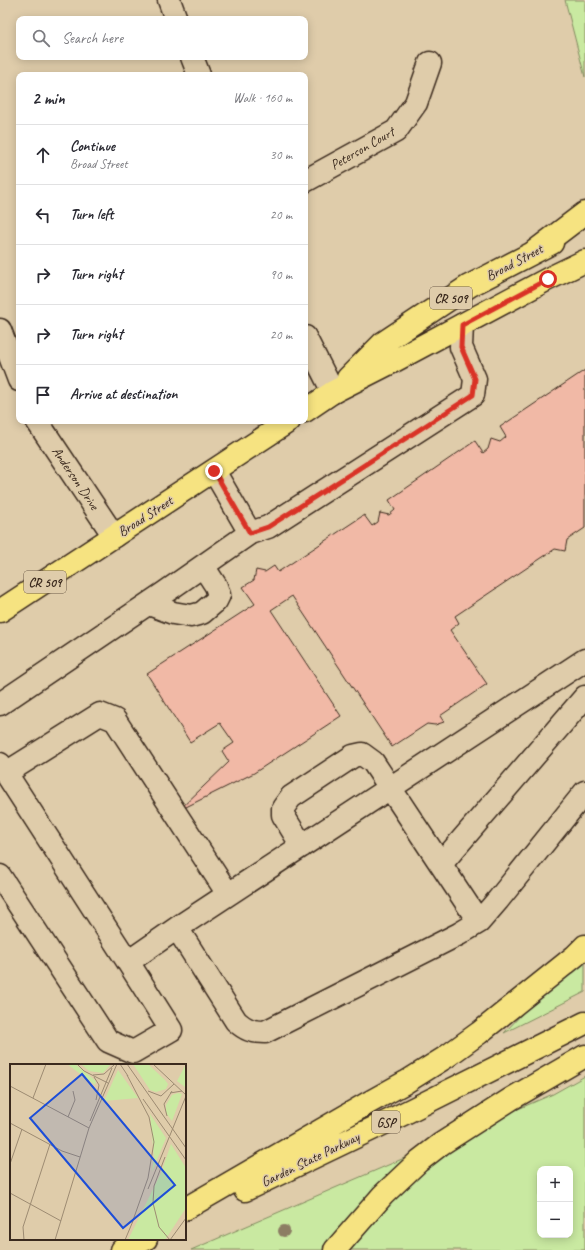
<!DOCTYPE html>
<html lang="en">
<head>
<meta charset="utf-8">
<style>
  body { margin:0; font-family:Caveat,sans-serif; background:#f2f2f3; color:#2b2b33 }
  .controls { position:absolute; right:12px; bottom:12px; display:grid; overflow:hidden; border-radius:8px; box-shadow:0 2px 10px #0003 }
  .controls button { width:36px; height:36px; display:grid; place-items:center; padding:0; border:0; border-bottom:1px solid #e1e1e2; background:#fff; color:#2b2b33; font:20px sans-serif }
  .stop { position:absolute; width:12px; height:12px; margin:-9px; border:3px solid #d93025; border-radius:50%; background:#fff }
  .stop.end { background:#d93025; border-color:#fff; box-shadow:0 1px 4px #0008 }
  .list { margin:0; padding:0; list-style:none }
  h2 { display:flex; justify-content:space-between; align-items:center; height:52px; margin:0; padding:0 16px; font-size:17px }
  h2 small { font-size:13px; font-weight:400; color:#7c7c81 }
  .list li { display:grid; grid-template-columns:26px 1fr auto; gap:12px; align-items:center; box-sizing:border-box; height:60px; padding:0 16px; border-top:1px solid #e1e1e2 }
  .list b { display:block; font-size:15px; white-space:nowrap }
  .list p { margin:0; font-size:13px; white-space:nowrap; color:#7c7c81 }
  .list em { font-size:13px; font-style:normal; color:#7c7c81 }
  .icon { flex:none; width:22px; height:22px; fill:none; stroke:currentColor; stroke-width:2; stroke-linecap:round; stroke-linejoin:round }
  .map { position:relative; flex:none; width:585px; height:1250px; overflow:hidden }
  .search { position:absolute; background:#fff; box-shadow:0 2px 10px #0003; left:16px; top:16px; width:292px; height:44px; display:flex; align-items:center; gap:10px; box-sizing:border-box; padding:0 14px; border-radius:8px; color:#7c7c81; font-size:15px }
  .panel { position:absolute; background:#fff; box-shadow:0 2px 10px #0003; left:16px; top:72px; width:292px; height:352px; border-radius:8px }
  .map>svg:first-child { display:block }
  .green { fill:#c9e9a1; stroke:#828a60; fill-rule:evenodd }
  .building { fill:#f1b9a6; stroke:#3b2a1e }
  .lines { fill:none; stroke-linecap:round; stroke-linejoin:round }
  .minor-casing { stroke:#3b2a1e; stroke-width:25 }
  .major-casing { stroke:#3b2a1e; stroke-width:25 }
  .highway-casing { stroke:#3b2a1e; stroke-width:25 }
  .minor { stroke:#dfccaa; stroke-width:22 }
  .major { stroke:#f6e381; stroke-width:22 }
  .highway { stroke:#f6e381; stroke-width:22 }
  .tree { fill:#8c7d64 }
  .route { stroke:#d93025; stroke-width:5 }
  .labels { text-anchor:middle; stroke-width:3; stroke-linejoin:round; paint-order:stroke }
  .shield { fill:#dfccaa; stroke:#6c5b48; stroke-width:1 }
  .shield-label { font-size:13px; font-weight:bold; fill:#3b2a1e }
  .street-label { font-size:14px; fill:#3b2a1e; stroke:#dfccaa }
  .inset-road { fill:none; stroke:#9d8b72; stroke-width:1 }
  .view { fill:#1d4ed8; fill-opacity:0.15; stroke:#1d4ed8; stroke-width:2 }
  .inset-edge { fill:none; stroke:#3b2a1e; stroke-width:2 }
</style>
</head>
<body>
<div class="map">
<svg width="585" height="1250" viewBox="0 0 585 1250">
  <rect width="100%" height="100%" fill="#dfccaa"/>
  <filter id="ink" filterUnits="userSpaceOnUse"><feTurbulence type="fractalNoise" baseFrequency=".025" numOctaves="2"/><feDisplacementMap in="SourceGraphic" scale="8" xChannelSelector="R" yChannelSelector="G"/><feConvolveMatrix kernelMatrix="1 2 1 2 8 2 1 2 1" color-interpolation-filters="sRGB"/></filter>
  <g filter="url(#ink)">
    <path class="green" d="M565 0H585V77Z
      M585 958V992L504 1033 542 993Z
      M585 1076V1250H191L553 1094ZM540 1169H570V1235H540Z"/>
    <path class="building" d="M585 370V528L567 540 565 551 555 549 455 616 459 623 450 630 487 684 440 716 444 722 435 725 427 724 392 747 292 596 271 610 341 716 254 773 178 811 229 762 222 751 234 743 220 723 190 742 147 674 255 604 243 587 254 580 256 570 265 572 274 566 278 572 364 515 372 526 378 522 380 513 389 515 395 510 389 500 475 441 483 453 488 449 491 439 500 442 506 437 500 427Z"/>
    <g class="lines">
      <g class="minor-casing">
        <path id="minor" d="M169 0 176 19
          M192 57 199 75
          M305 181 396 131 416 103 430 63
          M0 330 19 380
          M305 337 333 392
          M37 421 114 536
          M214 471 250 533 268 527 473 395 475 379 461 347 462 325
          M149 604 173 613 191 616 202 613 216 601 219 595 216 586 203 566
          M0 704 164 593 250 533
          M0 764 128 962 177 928 585 660
          M6 773 100 714 115 720 228 894
          M302 846 283 815V808L291 797 353 756 362 754 373 762 479 922
          M441 864 585 697
          M0 876 108 1041 133 1052 171 1030 128 962
          M177 928 236 1021C246 1030 252 1032 265 1032L459 934 479 922 498 900 585 792"/>
      </g>
      <g class="major-casing">
        <path id="major" d="M348 378 383 343 469 286 552 243
          M305 411 333 392 396 360 548 279 585 261
          M0 611 289 421"/>
      </g>
      <g class="highway-casing">
        <path id="highway" d="M535 251 585 213
          M245 1190 401 1115 585 1023
          M185 1209 368 1103 406 1082 446 1057 479 1033 575 956 585 946
          M122 1250 146 1239
          M335 1250 383 1195 419 1161 441 1144 511 1099 585 1056"/>
      </g>
      <use href="#minor" class="minor"/>
      <use href="#major" class="major"/>
      <use href="#highway" class="highway"/>
    </g>
    <circle class="tree" cx="284" cy="1231" r="6"/>
  </g>
  <g class="lines" filter="url(#ink)">
    <path class="route" d="M214 471 250 533 268 527 473 395 475 379 461 347 462 325 548 279"/>
  </g>
  <g class="labels">
    <g class="shield">
      <rect x="430" y="287" width="42" height="22" rx="3"/>
      <rect x="24" y="571" width="42" height="22" rx="3"/>
      <rect x="372" y="1111" width="28" height="22" rx="3"/>
    </g>
    <g class="shield-label">
      <text x="451" y="303">CR 509</text>
      <text x="45" y="587">CR 509</text>
      <text x="386" y="1127">GSP</text>
    </g>
    <g class="street-label">
      <text transform="translate(362 148) rotate(-30)" y="5">Peterson Court</text>
      <text transform="translate(514 262) rotate(-28)" y="5">Broad Street</text>
      <text transform="translate(76 478) rotate(56)" y="5">Anderson Drive</text>
      <text transform="translate(145 516) rotate(-33)" y="5">Broad Street</text>
      <text transform="translate(310 1159) rotate(-26)" y="5">Garden State Parkway</text>
    </g>
  </g>
  <g transform="translate(10 1064)">
    <rect width="176" height="176" fill="#dfccaa"/>
    <path d="M57 0H65L86 17 85 21ZM71 0H101L93 9 79 7ZM123 0H138L155 16 158 20 156 25 146 28 140 26ZM176 0V17L175 23 167 17ZM108 6 128 34 94 37ZM168 29 172 30 162 57 156 49V41L162 31ZM140 50 156 74 142 108 144 94ZM161 80 176 104V144L155 176H118L151 109Z" fill="#c9e9a1"/>
    <path class="inset-road" d="M67 0 74 7 98 19M110 0 118 12M117 0 176 84M143 0 176 31M83 11 94 10 104 1M117 11 139 53 144 78 138 114 122 159M84 13 89 21 86 36M0 22 79 64M138 27 151 32 164 20M160 29 172 27M23 34 36 0M133 35 176 96M157 52 154 40 162 27M58 53 65 36 63 27M80 57 102 4M0 59 52 87 70 93M155 93 144 122 143 139 149 163 160 176M0 100 12 65M138 125 176 32M0 129 51 157M14 176 13 163 40 80M45 176 79 64 107 0M115 176 123 157M160 176 176 154"/>
    <path class="view" d="M72 10 165 121 113 164 20 54Z"/>
    <rect width="176" height="176" class="inset-edge"/>
  </g>
</svg>
<div class="controls">
<button>+</button>
<button>−</button>
</div>
<div class="stop" style="left:548px;top:279px"></div>
<div class="stop end" style="left:214px;top:471px"></div>
<div class="search"><svg class="icon" aria-label="search" viewBox="0 0 24 24"><circle cx="10" cy="10" r="6"/><path d="M15 15l6 6"/></svg>Search here</div>
<section class="panel">
<h2>2 min<small>Walk · 160 m</small></h2>
<ul class="list">
<li><svg class="icon" aria-label="ahead" viewBox="0 0 24 24"><path d="M12 20V5M6 11l6-6 6 6"/></svg><div><b>Continue</b><p>Broad Street</p></div><em>30 m</em></li>
<li><svg class="icon" aria-label="left" viewBox="0 0 24 24"><path d="M17 20v-9H6M10 6l-5 5 5 5"/></svg><div><b>Turn left</b></div><em>20 m</em></li>
<li><svg class="icon" aria-label="right" viewBox="0 0 24 24"><path d="M7 20v-9h11M14 6l5 5-5 5"/></svg><div><b>Turn right</b></div><em>90 m</em></li>
<li><svg class="icon" aria-label="right" viewBox="0 0 24 24"><path d="M7 20v-9h11M14 6l5 5-5 5"/></svg><div><b>Turn right</b></div><em>20 m</em></li>
<li><svg class="icon" aria-label="arrive" viewBox="0 0 24 24"><path d="M6 21V4h12l-3 4 3 4H6"/></svg><div><b>Arrive at destination</b></div></li>
</ul>
</section>
</div>
</body>
</html>
